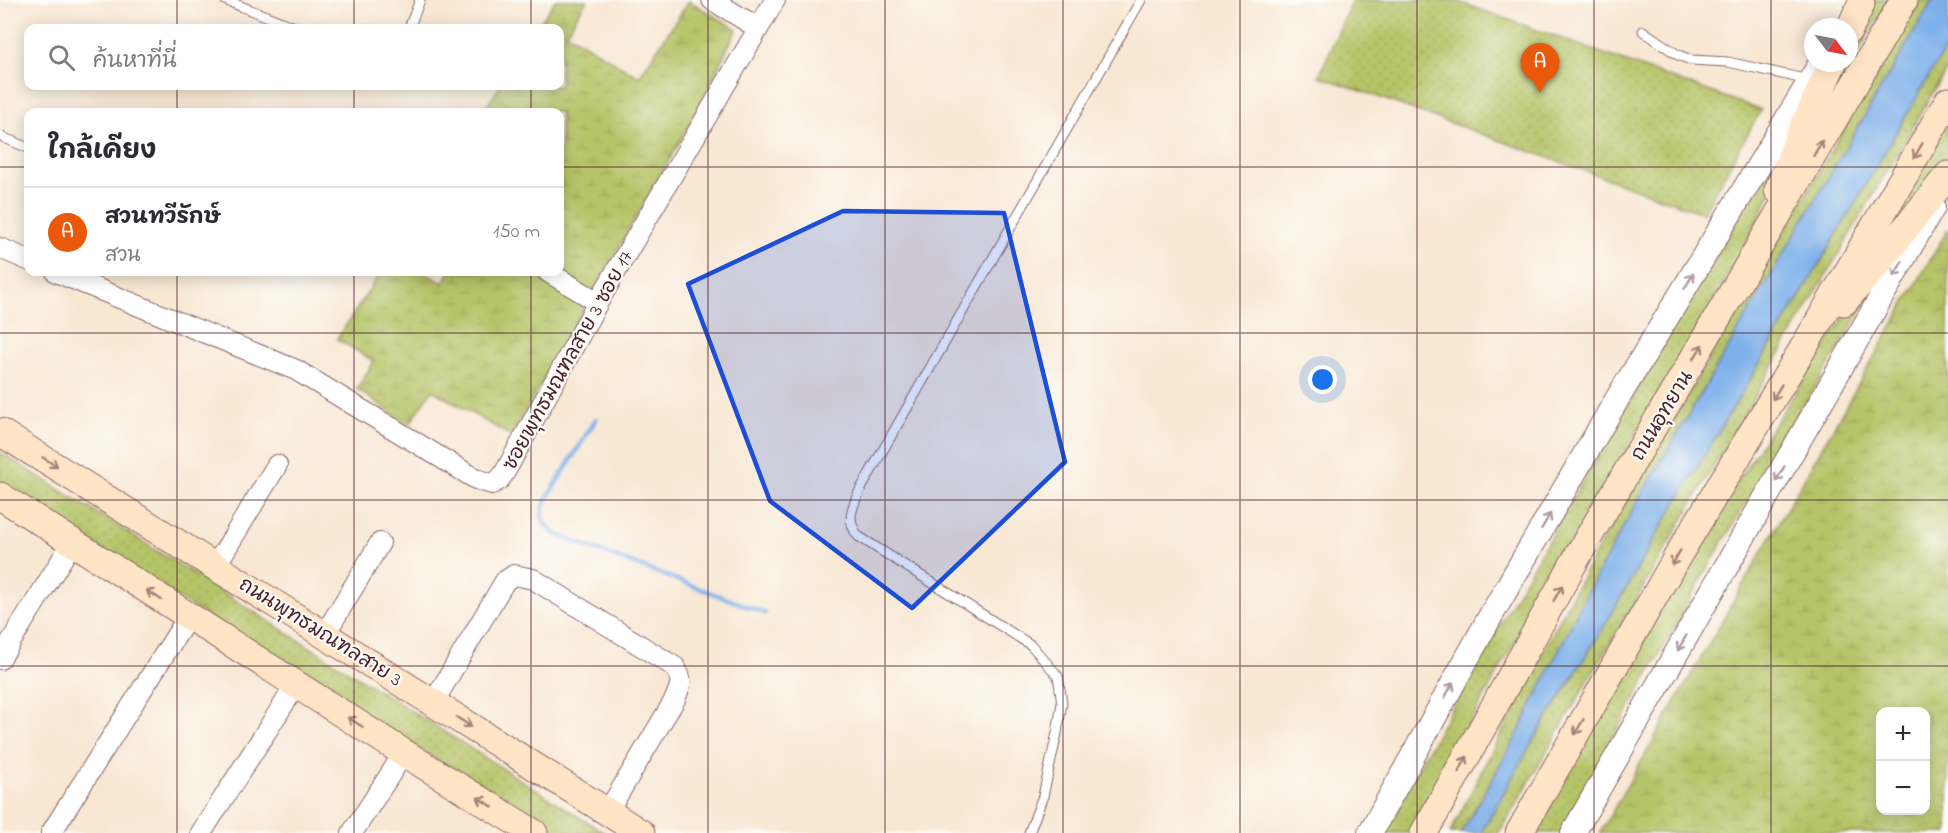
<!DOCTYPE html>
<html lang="th">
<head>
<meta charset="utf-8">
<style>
  body { margin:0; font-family:"Indie Flower","Playpen Sans Thai",sans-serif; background:#f7f7f7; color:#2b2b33 }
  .controls { position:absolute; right:18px; bottom:18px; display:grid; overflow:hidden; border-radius:12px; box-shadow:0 3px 15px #0003 }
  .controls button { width:54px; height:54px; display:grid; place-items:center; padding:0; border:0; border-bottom:2px solid #e1e1e2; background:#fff; color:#2b2b33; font:30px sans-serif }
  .compass { position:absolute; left:1804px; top:18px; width:54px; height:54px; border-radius:50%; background:#fff; box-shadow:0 3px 15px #0003; rotate:122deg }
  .you { position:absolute; left:1323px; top:380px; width:21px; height:21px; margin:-15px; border:4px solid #fff; border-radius:50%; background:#1a73e8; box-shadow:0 0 0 9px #1a73e833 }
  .badge { display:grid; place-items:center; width:39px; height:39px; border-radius:50%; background:#ea580c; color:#fff; font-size:20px; font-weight:700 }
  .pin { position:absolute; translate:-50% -50px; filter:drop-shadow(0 2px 3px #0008) }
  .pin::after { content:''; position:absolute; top:32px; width:21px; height:18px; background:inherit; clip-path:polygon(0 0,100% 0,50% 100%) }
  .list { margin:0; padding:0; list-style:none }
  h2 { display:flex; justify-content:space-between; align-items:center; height:78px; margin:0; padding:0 24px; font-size:26px }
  h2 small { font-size:20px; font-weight:400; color:#7c7c81 }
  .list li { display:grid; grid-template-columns:39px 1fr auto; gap:18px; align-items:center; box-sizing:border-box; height:90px; padding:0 24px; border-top:2px solid #e1e1e2 }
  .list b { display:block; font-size:22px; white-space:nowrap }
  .list p { margin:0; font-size:20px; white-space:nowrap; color:#7c7c81 }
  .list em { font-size:20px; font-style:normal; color:#7c7c81 }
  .icon { flex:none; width:33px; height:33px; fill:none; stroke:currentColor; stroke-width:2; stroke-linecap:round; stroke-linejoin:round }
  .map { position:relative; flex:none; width:1948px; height:833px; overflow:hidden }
  .search { position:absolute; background:#fff; box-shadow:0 3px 15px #0003; left:24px; top:24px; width:540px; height:66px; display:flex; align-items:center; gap:15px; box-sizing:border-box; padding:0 21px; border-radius:12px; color:#7c7c81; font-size:22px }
  .panel { position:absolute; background:#fff; box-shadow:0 3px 15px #0003; left:24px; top:108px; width:540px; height:168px; border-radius:12px }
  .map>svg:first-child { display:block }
  .green { fill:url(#green-dots); stroke:#807249; stroke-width:1.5 }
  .wetland { fill:url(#wetland-marsh); stroke:#807249; stroke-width:1.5; fill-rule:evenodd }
  .water { fill:#7eb0ea; stroke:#64688a; stroke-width:1.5 }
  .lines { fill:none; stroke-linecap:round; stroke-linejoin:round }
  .stream { stroke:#7eb0ea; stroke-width:4.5 }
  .service-casing { stroke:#876566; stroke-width:11 }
  .minor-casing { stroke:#876566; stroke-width:22 }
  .tertiary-casing { stroke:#876566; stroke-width:26 }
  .secondary-casing { stroke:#876566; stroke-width:29 }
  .service { stroke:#fff; stroke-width:9 }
  .minor { stroke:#fff; stroke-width:20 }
  .tertiary { stroke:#fff; stroke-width:24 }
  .secondary { stroke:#ffe4c6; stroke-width:27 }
  .oneway { stroke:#a48278 }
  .oneway2 { stroke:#ae9aa0 }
  .marked { fill:#1d4ed8; fill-opacity:0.2; stroke:#1d4ed8; stroke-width:4.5; stroke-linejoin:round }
  .grid { fill:none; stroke:#4a1f2b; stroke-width:1.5; stroke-opacity:0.55 }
  .labels { text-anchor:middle; stroke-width:4.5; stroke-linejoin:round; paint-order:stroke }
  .street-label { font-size:20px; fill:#4a1f2b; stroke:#fdfcf7 }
</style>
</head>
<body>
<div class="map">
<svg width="1948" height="833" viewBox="0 0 1948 833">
  <defs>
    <pattern id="green-dots" width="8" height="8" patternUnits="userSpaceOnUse" patternTransform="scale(1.5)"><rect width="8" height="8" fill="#b5c467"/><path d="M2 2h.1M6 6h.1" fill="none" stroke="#9da85a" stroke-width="1.8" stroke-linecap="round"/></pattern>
    <pattern id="wetland-marsh" width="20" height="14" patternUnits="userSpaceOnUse" patternTransform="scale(1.5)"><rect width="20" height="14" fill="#b5c467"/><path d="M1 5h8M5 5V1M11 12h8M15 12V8" fill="none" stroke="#9da85a"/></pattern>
  </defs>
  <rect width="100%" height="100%" fill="#fdfcf7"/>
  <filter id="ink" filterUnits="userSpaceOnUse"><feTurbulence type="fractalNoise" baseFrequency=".0167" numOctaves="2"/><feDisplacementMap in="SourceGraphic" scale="12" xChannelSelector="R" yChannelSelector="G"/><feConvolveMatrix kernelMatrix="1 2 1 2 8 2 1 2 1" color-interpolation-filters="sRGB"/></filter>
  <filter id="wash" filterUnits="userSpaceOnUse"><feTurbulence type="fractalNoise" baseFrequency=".008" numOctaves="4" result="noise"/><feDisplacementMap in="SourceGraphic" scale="24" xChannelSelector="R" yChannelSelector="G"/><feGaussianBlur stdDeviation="1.35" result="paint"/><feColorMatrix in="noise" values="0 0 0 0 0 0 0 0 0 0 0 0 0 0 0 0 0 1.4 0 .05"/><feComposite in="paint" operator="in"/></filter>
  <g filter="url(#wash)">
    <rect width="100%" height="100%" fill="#f8e7d3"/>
    <path class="green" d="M1352 0H1453L1761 110 1703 213 1319 76Z
      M1873 0H1889L1809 136 1838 63H1849V43Z
      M1920 0H1933L1633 509 1585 597 1515 739 1461 833H1450L1575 590 1618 513Z
      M1948 44V67L1499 833H1481L1534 739 1599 635 1653 541 1818 266Z
      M1948 119V161L1923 200 1869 266Z
      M1794 132 1767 202 1721 288 1544 589 1409 833H1381L1526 578 1785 136Z
      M1882 276 1712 560 1560 833H1534L1689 559 1731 491 1849 310Z
      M0 452 605 833H553L0 486Z"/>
    <path class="wetland" d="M555 0H587L566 33 639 77 689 1 737 29 693 118 511 436 432 390 409 425 357 389 374 361 337 339 381 272H423L443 283 450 272H560V112H483L500 86H560V28H537Z
      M1948 229V833H1600ZM1880 712H1926V810H1880Z"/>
    <path class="water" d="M1933 0H1948V44L1818 266 1653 541 1599 635 1534 739 1481 833H1461L1515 739 1585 597 1633 509Z"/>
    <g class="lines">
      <path class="stream" d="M596 419 546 500C539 519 542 523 557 535L765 613"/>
    </g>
  </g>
  <g filter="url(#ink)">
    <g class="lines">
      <g class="service-casing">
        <path id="service" d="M225 0 297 28
          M409 28 420 0
          M1643 31 1678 55 1691 60 1728 62 1809 80
          M0 136 28 148
          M1029 833 1043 796 1057 733 1062 703 1058 676 1031 645 858 536C846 520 852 508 859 492L1141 0"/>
      </g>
      <g class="minor-casing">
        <path id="minor" d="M712 0 758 28
          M0 248 28 260
          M56 272 296 370 476 479 492 484 499 480 505 472 598 302 775 0
          M548 272 598 302
          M216 565 277 465
          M325 634 380 543
          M0 659 72 543
          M433 703 505 581 514 575 533 579 675 667C684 681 680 687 674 701L607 813
          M51 833 188 617
          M201 833 296 685
          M352 833 404 753"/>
      </g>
      <g class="tertiary-casing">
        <path id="tertiary" d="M1370 833 1490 617 1616 401 1821 63
          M1573 833 1933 207"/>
      </g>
      <g class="secondary-casing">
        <path id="secondary" d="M1849 30 1861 4
          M1778 190 1800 134 1833 63
          M1844 302 1877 264 1948 175
          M0 432 641 833
          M0 496 404 753 534 833
          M1424 833 1581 550 1904 0
          M1519 833 1677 557 1802 350 1948 101"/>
      </g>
      <use href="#service" class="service"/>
      <use href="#minor" class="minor"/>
      <use href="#tertiary" class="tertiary"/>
      <use href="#secondary" class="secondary"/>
    </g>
    <defs><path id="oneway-shaft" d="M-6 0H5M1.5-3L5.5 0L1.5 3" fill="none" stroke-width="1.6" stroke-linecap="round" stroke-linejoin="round" transform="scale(1.5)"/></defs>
    <g class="oneway">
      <use href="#oneway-shaft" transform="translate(1818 148) rotate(-60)"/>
      <use href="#oneway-shaft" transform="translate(1918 151) rotate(120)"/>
      <use href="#oneway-shaft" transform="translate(1698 352) rotate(-59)"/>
      <use href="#oneway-shaft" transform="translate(1777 392) rotate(121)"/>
      <use href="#oneway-shaft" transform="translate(50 462) rotate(32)"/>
      <use href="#oneway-shaft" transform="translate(1676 558) rotate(120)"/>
      <use href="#oneway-shaft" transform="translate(1558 593) rotate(-61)"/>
      <use href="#oneway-shaft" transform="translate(154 595) rotate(-147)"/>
      <use href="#oneway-shaft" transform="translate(355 722) rotate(-148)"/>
      <use href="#oneway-shaft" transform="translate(464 722) rotate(33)"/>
      <use href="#oneway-shaft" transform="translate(1579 727) rotate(120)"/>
      <use href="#oneway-shaft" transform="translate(1463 764) rotate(-61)"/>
      <use href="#oneway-shaft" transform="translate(485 802) rotate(-149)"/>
    </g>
    <g class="oneway2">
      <use href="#oneway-shaft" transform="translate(1898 269) rotate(120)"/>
      <use href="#oneway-shaft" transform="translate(1689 281) rotate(-59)"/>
      <use href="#oneway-shaft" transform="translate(1780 474) rotate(120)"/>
      <use href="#oneway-shaft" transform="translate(1546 521) rotate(-60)"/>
      <use href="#oneway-shaft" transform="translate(1682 643) rotate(120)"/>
      <use href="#oneway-shaft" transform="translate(1449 690) rotate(-61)"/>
    </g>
  </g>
  <path class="marked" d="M843 211 1004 213 1065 462 912 608 770 501 688 284Z"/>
  <path class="grid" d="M177 0V28M354 0V28M531 0V28M708 0V833M885 0V833M1063 0V833M1240 0V833M1417 0V833M1594 0V833M1771 0V833M177 86V112M354 86V112M531 86V112M0 167H28M560 167H1948M177 272V833M354 272V833M531 272V833M0 333H1948M0 500H1948M0 666H1948"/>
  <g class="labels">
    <g class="street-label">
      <text transform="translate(567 360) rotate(-61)" y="7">ซอยพุทธมณฑลสาย 3 ซอย 17</text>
      <text transform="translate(1661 415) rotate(-59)" y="7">ถนนอุทยาน</text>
      <text transform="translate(321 631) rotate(32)" y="7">ถนนพุทธมณฑลสาย 3</text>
    </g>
  </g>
</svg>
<div class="controls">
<button>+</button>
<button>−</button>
</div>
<svg class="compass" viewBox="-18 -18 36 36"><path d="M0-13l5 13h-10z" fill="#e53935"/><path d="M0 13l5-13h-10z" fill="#7c7c81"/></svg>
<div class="you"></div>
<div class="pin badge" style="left:1540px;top:93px">A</div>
<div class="search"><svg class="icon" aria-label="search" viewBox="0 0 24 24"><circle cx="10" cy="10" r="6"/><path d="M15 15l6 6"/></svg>ค้นหาที่นี่</div>
<section class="panel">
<h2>ใกล้เคียง<small></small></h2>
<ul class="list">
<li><span class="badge">A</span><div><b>สวนทวีรักษ์</b><p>สวน</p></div><em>150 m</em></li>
</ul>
</section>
</div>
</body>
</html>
